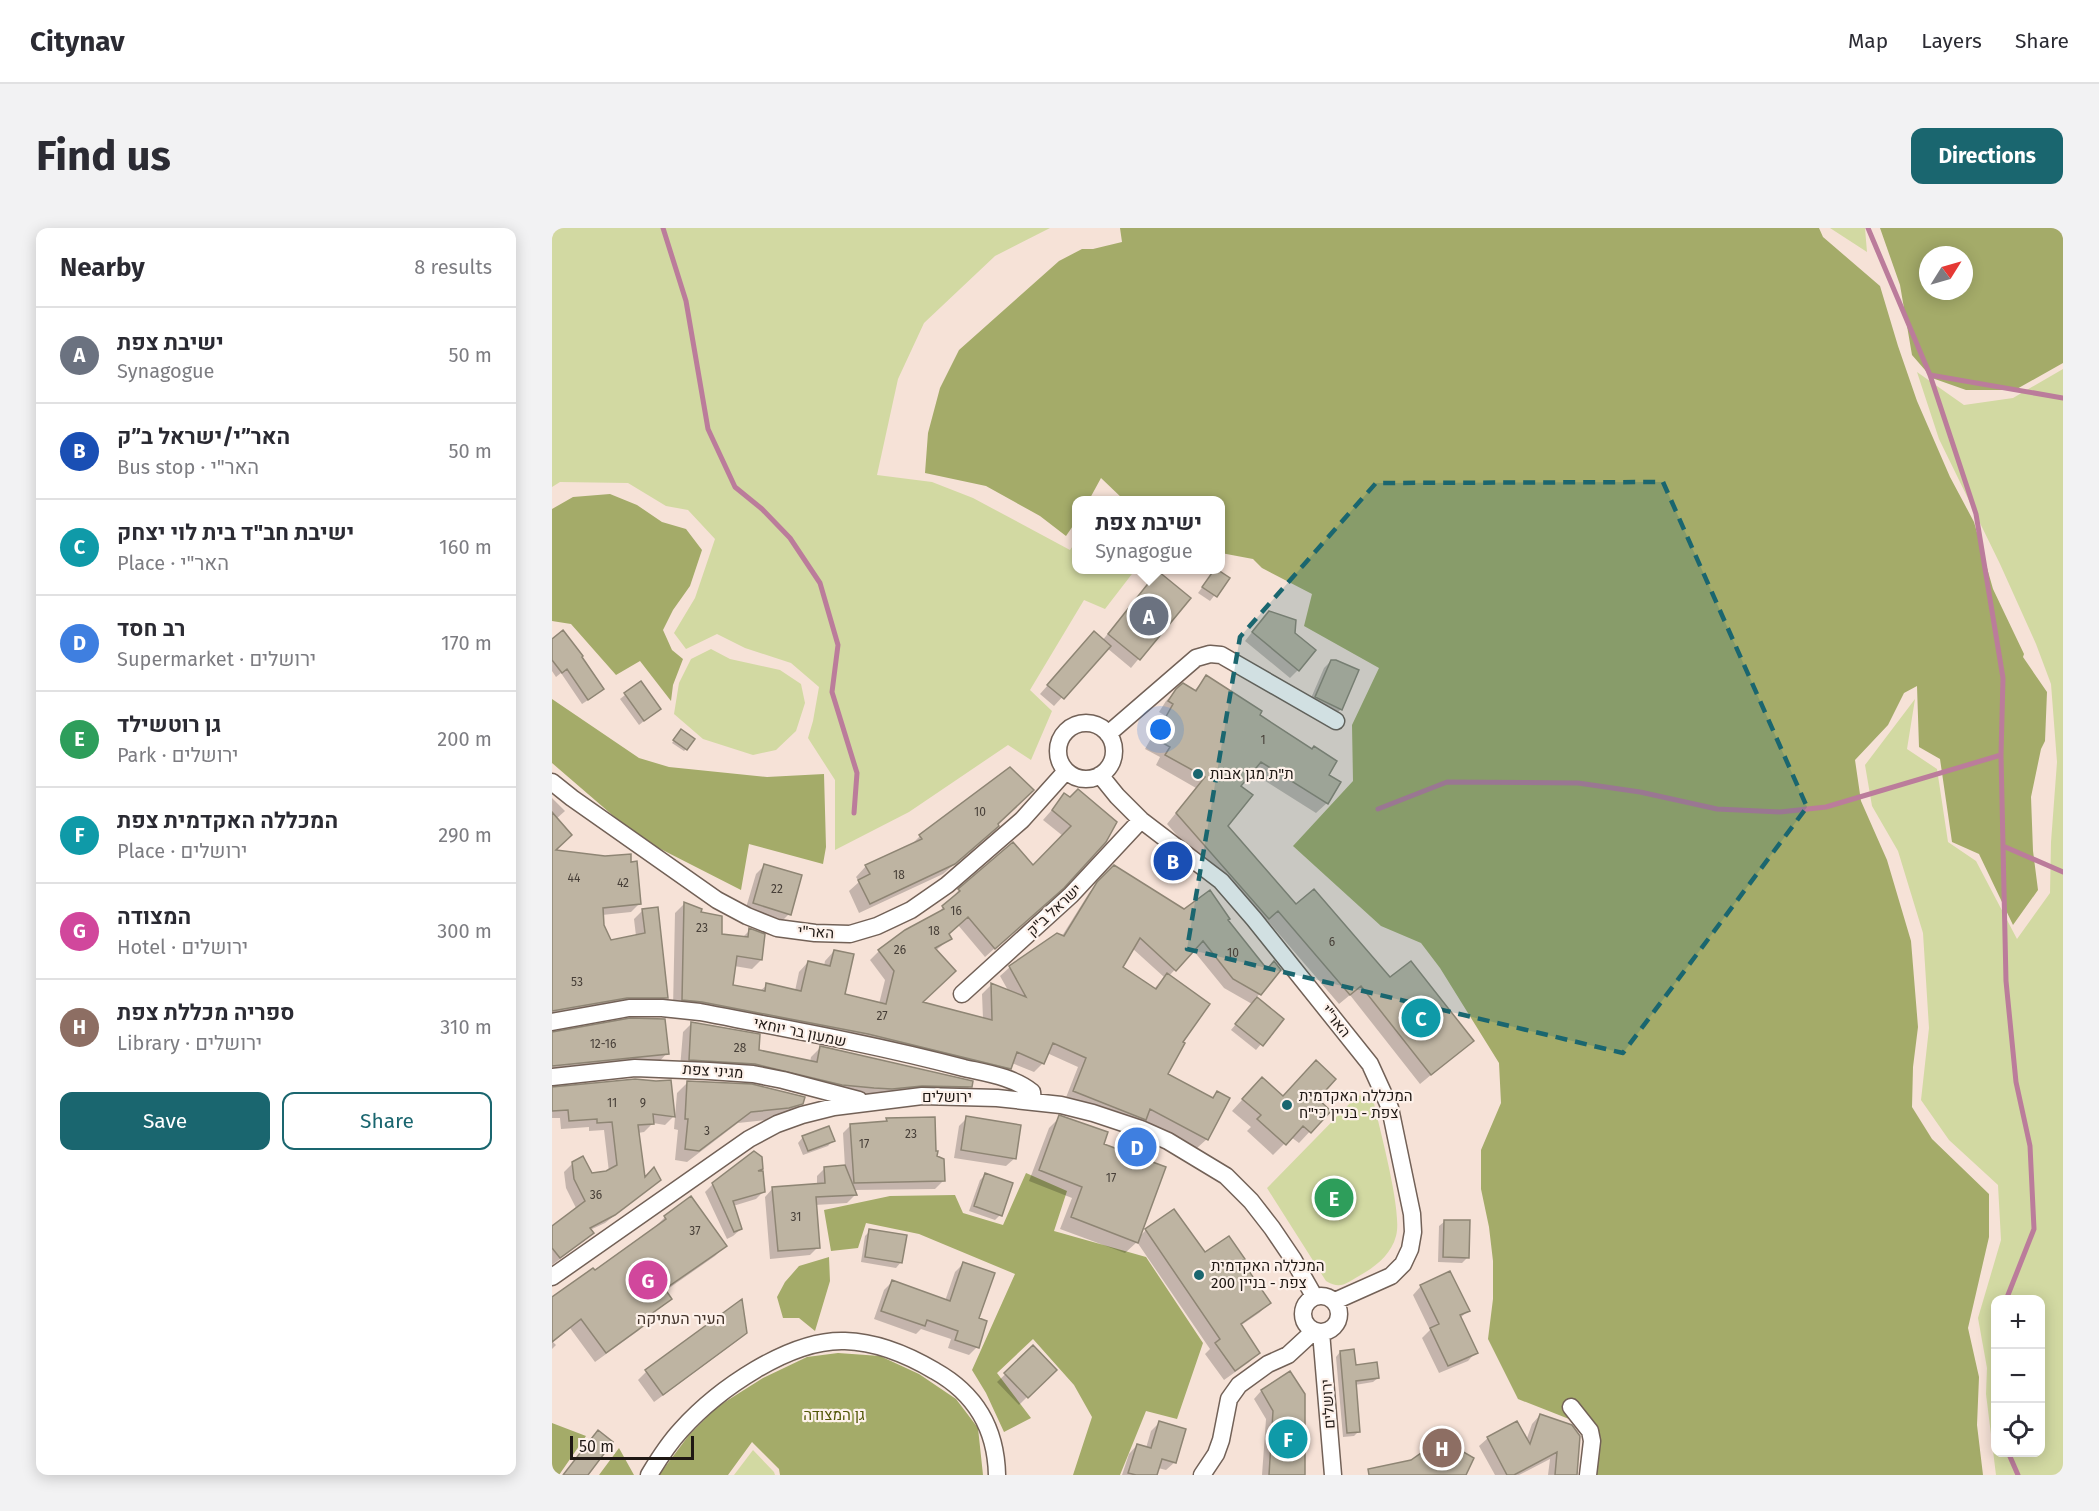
<!DOCTYPE html>
<html lang="en">
<head>
<meta charset="utf-8">
<style>
  body { margin:0; font-family:"Fira Sans",Heebo,sans-serif; background:#f2f2f3; color:#2b2b33 }
  .controls { position:absolute; right:18px; bottom:18px; display:grid; overflow:hidden; border-radius:12px; box-shadow:0 3px 15px #0003 }
  .controls button { width:54px; height:54px; display:grid; place-items:center; padding:0; border:0; border-bottom:2px solid #e1e1e2; background:#fff; color:#2b2b33; font:30px sans-serif }
  .compass { position:absolute; left:1367px; top:18px; width:54px; height:54px; border-radius:50%; background:#fff; box-shadow:0 3px 15px #0003; rotate:53deg }
  .scale { position:absolute; left:18px; bottom:15px; width:124px; box-sizing:border-box; padding-left:6px; border:3px solid #1f1814; border-top:0; font-size:16px; line-height:21px; white-space:nowrap; color:#1f1814; -webkit-text-stroke:4px #fdf1ea; paint-order:stroke }
  .you { position:absolute; left:609px; top:502px; width:21px; height:21px; margin:-15px; border:4px solid #fff; border-radius:50%; background:#1a73e8; box-shadow:0 0 0 9px #1a73e833 }
  .badge { display:grid; place-items:center; width:39px; height:39px; border-radius:50%; background:#1a666f; color:#fff; font-size:20px; font-weight:700 }
  .pin { position:absolute; translate:-50% -50%; border:3px solid #fff; box-shadow:0 2px 6px #0006 }
  .popup { position:absolute; left:520px; top:268px; width:153px; height:78px; box-sizing:border-box; display:grid; place-content:center; border-radius:12px; background:#fff; filter:drop-shadow(0 2px 4px #0005); font-size:20px; white-space:nowrap; color:#7c7c81 }
  .popup b { font-size:22px; color:#2b2b33 }
  .popup::after { content:''; position:absolute; left:50%; top:100%; margin-left:-12px; border:12px solid transparent; border-top-color:#fff }
  .list { margin:0; padding:0; list-style:none }
  h2 { display:flex; justify-content:space-between; align-items:center; height:78px; margin:0; padding:0 24px; font-size:26px }
  h2 small { font-size:20px; font-weight:400; color:#7c7c81 }
  .list li { display:grid; grid-template-columns:39px 1fr auto; gap:18px; align-items:center; box-sizing:border-box; height:96px; padding:0 24px; border-top:2px solid #e1e1e2 }
  .list b { display:block; font-size:22px; white-space:nowrap }
  .list p { margin:0; font-size:20px; white-space:nowrap; color:#7c7c81 }
  .list em { font-size:20px; font-style:normal; color:#7c7c81 }
  .actions { display:flex; gap:12px; padding:18px 24px }
  .actions a { flex:1; padding:14px 0; border:2px solid #1a666f; border-radius:12px; text-align:center; font-size:21px; color:#1a666f }
  .actions .main { background:#1a666f; color:#fff }
  .icon { flex:none; width:33px; height:33px; fill:none; stroke:currentColor; stroke-width:2; stroke-linecap:round; stroke-linejoin:round }
  .map { position:relative; flex:none; width:1511px; height:1247px; overflow:hidden; border-radius:12px }
  header { display:flex; align-items:center; gap:36px; box-sizing:border-box; height:84px; padding:0 30px; background:#fff; border-bottom:2px solid #e1e1e2 }
  header strong { font-size:28px }
  nav { display:flex; gap:33px; margin-inline-start:auto; font-size:21px }
  .intro { display:flex; align-items:center; justify-content:space-between; box-sizing:border-box; height:144px; padding:0 36px }
  h1 { margin:0; font-size:42px }
  .button { padding:15px 27px; border-radius:12px; background:#1a666f; color:#fff; font-size:21px; font-weight:700 }
  main { display:flex; gap:36px; padding:0 36px }
  aside { flex:1; background:#fff; border-radius:12px; box-shadow:0 3px 15px #0003 }
  .map>svg:first-child { display:block }
  .green { fill:#d2d9a2; fill-rule:evenodd }
  .forest { fill:#a4ab69; fill-rule:evenodd }
  .shadow { fill:#0003; fill-rule:evenodd }
  .lines { fill:none; stroke-linecap:round; stroke-linejoin:round }
  .stream { stroke:#bb7c9b; stroke-width:5 }
  .building { fill:#beb4a2; stroke:#8e8574; stroke-width:1.5 }
  .street-casing { stroke:#726157; stroke-width:19 }
  .street { stroke:#fff; stroke-width:16 }
  .marked { fill:#1a666f; fill-opacity:0.2; stroke:#1a666f; stroke-width:4.5; stroke-dasharray:12 8; stroke-linejoin:round }
  .poi-dot { fill:#1a666f; stroke:#fdf1ea; stroke-width:2 }
  .labels { text-anchor:middle; stroke-width:4.5; stroke-linejoin:round; paint-order:stroke }
  .number-label { font-size:12px; fill:#473f38 }
  .poi-label { font-size:15px; fill:#1f1814; stroke:#fdf1ea; text-anchor:start }
  .street-label { font-size:15px; fill:#1f1814; stroke:#fdf1ea }
  .park-label { font-size:15px; fill:#525707; stroke:#fdf1ea }
  .neighbourhood-label { font-size:16px; fill:#45352c; stroke:#fdf1ea }
</style>
</head>
<body>
<header>
<strong>Citynav</strong>
<nav><a>Map</a><a>Layers</a><a>Share</a></nav>
</header>
<div class="intro"><h1>Find us</h1><a class="button">Directions</a></div>
<main>
<aside>
<h2>Nearby<small>8 results</small></h2>
<ul class="list">
<li><span class="badge" style="background:#6b7280">A</span><div><b>ישיבת צפת</b><p>Synagogue</p></div><em>50 m</em></li>
<li><span class="badge" style="background:#1a4fb4">B</span><div><b>האר״י/ישראל ב״ק</b><p>Bus stop · האר&quot;י</p></div><em>50 m</em></li>
<li><span class="badge" style="background:#0f9aa8">C</span><div><b>ישיבת חב&quot;ד בית לוי יצחק</b><p>Place · האר&quot;י</p></div><em>160 m</em></li>
<li><span class="badge" style="background:#3f7fe0">D</span><div><b>רב חסד</b><p>Supermarket · ירושלים</p></div><em>170 m</em></li>
<li><span class="badge" style="background:#2e9e5b">E</span><div><b>גן רוטשילד</b><p>Park · ירושלים</p></div><em>200 m</em></li>
<li><span class="badge" style="background:#0f9aa8">F</span><div><b>המכללה האקדמית צפת</b><p>Place · ירושלים</p></div><em>290 m</em></li>
<li><span class="badge" style="background:#d1479c">G</span><div><b>המצודה</b><p>Hotel · ירושלים</p></div><em>300 m</em></li>
<li><span class="badge" style="background:#8d6e63">H</span><div><b>ספריה מכללת צפת</b><p>Library · ירושלים</p></div><em>310 m</em></li>
</ul>
<div class="actions"><a class="main">Save</a><a>Share</a></div>
</aside>
<div class="map">
<svg width="1511" height="1247" viewBox="0 0 1511 1247">
  <rect width="100%" height="100%" fill="#f6e2d7"/>
  <path class="green" d="M0 0H498L443 28 372 95 346 151 325 247 380 254 421 270 518 322 525 312V342H583L553 381 532 372 478 462 500 483 479 532 456 517 357 584 283 622V552L256 510 261 493 267 459 239 435 193 420 165 406 134 421 122 405 143 370 163 311 136 282 114 278 76 255 8 254 0 259Z
    M1278 0H1313L1315 24Z
    M1511 141V1247H1444L1434 1166 1435 1140 1426 1090 1449 1012 1446 957 1397 912 1369 872 1377 800 1371 705 1346 623 1320 578 1313 537 1363 471 1355 521 1385 541 1396 614 1424 633 1465 711 1498 665 1499 614 1505 534 1499 456 1484 416 1448 336 1387 211 1365 144 1412 177 1461 170ZM1444 1072H1488V1224H1444Z
    M159 421 178 431 228 442 249 456 253 475 244 503 224 522 201 527 151 511 122 486 127 455 139 431Z
    M806 867 821 871C827 899 851 985 844 1008 839 1027 823 1039 807 1048 794 1055 789 1062 774 1053L715 960Z
    M201 1222 222 1244 223 1247H182Z"/>
  <path class="forest" d="M568 0H1267L1271 9 1328 58 1346 118 1365 173 1398 249 1422 294 1441 361 1472 426 1471 429 1495 464 1493 513 1489 521 1479 569 1481 623 1486 662 1461 697 1427 626 1400 614 1388 531 1367 519 1365 458 1352 465 1336 497 1303 532 1309 573 1335 632 1359 713 1366 799 1361 839 1360 879 1380 911 1437 966V1009L1416 1100 1427 1149 1425 1197 1431 1247H1042L1045 1202 966 1171 936 1111 941 1071V1033L937 999 929 961V922L949 875 947 835 888 740 869 715 829 698 741 618 801 553 800 497 827 440 752 398 760 366 710 340 701 331 669 325V272H572L549 250 537 272H525V292L514 308 488 288 434 258 373 245 376 205 388 160 407 122 507 33 530 21H541L570 14Z
    M1328 0H1511V135L1463 162H1414L1380 150 1360 127 1348 57ZM1376 27H1412V63H1376Z
    M58 266 85 277 110 294 134 301 150 322 138 358 121 382 111 402 120 422 131 431 121 457 119 473 88 433 64 447 19 396 0 393V281L21 269Z
    M0 471 87 530 117 539 215 549 272 546 274 619 271 636 197 616 189 662 87 610 0 535Z
    M474 945 515 963 502 1003 594 1029 651 1115 625 1191 594 1183 568 1247H521L540 1189 522 1157 481 1111 445 1145 479 1190 452 1204 434 1165 420 1142 463 1046 367 1006 314 995 306 1020 279 1023 272 982 338 968 403 967 411 985 451 997Z
    M277 1029 278 1053 263 1103 247 1090H231L225 1069 233 1054 247 1038Z
    M286 1125 328 1128 367 1146 404 1171 426 1200 431 1247H228L227 1241 200 1214 176 1247H107L137 1207 165 1179 211 1150 255 1129Z
    M0 1195 34 1208 7 1247H0Z
    M67 1220 82 1247H47Z"/>
  <path class="shadow" d="M663 342 676 350 658 373 646 365Z
    M598 353 637 370 579 440 555 420 502 478 488 466 534 414 550 413Z
    M709 393 742 406 746 442 738 450 693 413Z
    M0 413 45 466 30 476 9 445 4 449 0 443Z
    M780 432 805 443 789 481 781 489 756 477 772 440Z
    M654 449 706 487 775 547V575L764 585 699 544 687 558 674 598 744 678 920 813 868 856 798 767 787 776 715 692 706 700 615 596 644 560 604 537 608 529 593 521 612 487 607 484 614 473 625 462 642 463Z
    M88 455 107 481 87 497 68 471Z
    M127 505 134 521 132 523 120 515Z
    M513 567 564 594 500 669 433 729 406 697 395 706 398 711 383 723 369 775 431 791 430 766 439 757 457 764 448 748 458 739 510 708 537 665 562 639 632 683 675 692 708 766 703 770 730 791 704 822 679 802 700 776 672 760 641 722 617 748 629 815 614 846 659 870 665 865 655 911 645 920 592 892 583 900 513 872 526 839 495 825 491 835 482 844 460 835 458 840 449 850 121 780 123 685 132 676 147 685 168 708 190 710 198 702 209 732 200 741 182 738 179 758 208 763 215 757 243 763 247 744 256 734 272 738 273 733 282 723 291 767 327 776 333 752 318 732 327 723 383 688 407 662 481 639 511 608 491 592ZM580 720 612 749 602 761 569 739Z
    M0 570 13 583 4 591 1 623 87 676 79 684 50 687 51 698 58 714 84 708 82 691 91 682 114 770 106 778 0 790Z
    M444 596 435 608 391 646 307 685 297 663 307 654 304 649 314 638 359 617 368 608Z
    M213 637 237 686 229 694 193 683 204 646Z
    M140 795 205 823 258 834 259 829 268 820 418 858 409 867 329 870 128 840 131 804ZM363 856 390 857 398 859H363Z
    M0 805 115 825 107 834 0 845Z
    M136 854 250 875 238 887 225 891 186 895 135 934 123 932 126 902 122 901 125 865Z
    M0 861 121 889 113 897 101 895 92 904 86 905 92 952H107L53 995 38 1002 40 1005 32 1013 0 1037V1000L25 982 14 960 12 944 21 935 39 947 57 944 52 902 37 903V899L9 901 8 890H0Z
    M699 862 731 869 764 872 777 883 747 915 739 909 721 927 695 903 699 899 680 883Z
    M508 889 550 916 586 1010 594 1002 652 1027 688 1033 718 1075 707 1085 688 1098 707 1125 696 1135 672 1152 653 1126 658 1121 585 1014 573 1025 508 1001 520 970 477 953 497 900Z
    M415 890 463 930 454 938 402 930 407 898Z
    M335 891 382 925 391 953 383 961 301 962 303 967 295 975 263 977 266 1019 258 1027 218 1031 213 969 221 960 265 957V948L273 940 293 939 291 905 299 897 331 895Z
    M251 909 281 912 276 918 251 927 246 915Z
    M209 940 205 944 212 963 204 971 181 978 189 1001 181 1008 175 1011 153 964 161 956Z
    M433 947 448 987 443 992 417 983 428 952Z
    M138 970 173 1018 163 1028 113 1063 118 1071 94 1091 96 1093 86 1103 43 1134 18 1100 1 1114 4 1117 0 1121V1068L1 1070 42 1045 104 1000 103 999 113 989Z
    M893 993 916 1029 910 1035 886 1034 887 998Z
    M318 1003 349 1034 344 1040 309 1034 313 1008Z
    M411 1036 425 1091V1119L417 1127 396 1120 399 1111 369 1101 364 1106 322 1091 332 1062 340 1054 393 1073 403 1044Z
    M869 1058 916 1083 908 1090 924 1124 916 1133 887 1145 870 1110 878 1102 861 1067Z
    M189 1073 194 1105 185 1113 102 1174 86 1152 94 1144Z
    M481 1120 502 1142 467 1177 445 1154Z
    M788 1124 803 1139 826 1150 821 1154 803 1157 807 1203 802 1208 791 1209 784 1129Z
    M738 1146 744 1247H710L714 1191 702 1171 709 1163Z
    M988 1187 1023 1247H996L998 1231 967 1247H943L927 1218 936 1210 964 1195 974 1213 980 1196Z
    M607 1195 623 1234 614 1242 606 1240 604 1247H570L577 1226 585 1217 594 1220 599 1203Z"/>
  <g class="lines">
    <path class="stream" d="M111 0 134 73 156 201 183 259 210 281 238 310 268 355 286 417 280 464 305 545 302 585
      M1316 0 1378 147 1424 286 1451 450 1449 527 1454 753 1464 854 1478 918 1482 1001 1454 1072
      M1378 147 1511 170
      M826 581 895 554 1026 555 1088 564 1165 581 1228 584 1274 579 1449 527
      M1451 618 1511 644
      M1456 1224 1466 1247"/>
  </g>
  <path class="building" d="M662 342H666L678 350 665 369 650 359Z
    M606 343 639 370 588 432 556 406Z
    M717 383 744 392 743 405 764 422 747 443 700 404Z
    M11 402 31 428 30 429 52 461 36 472 15 441 10 445 0 432V411Z
    M542 403 559 418 512 471 495 457Z
    M779 432H784L807 442 790 482 763 469Z
    M654 447 710 483 708 487 760 521 762 518 785 533 777 547 789 554 776 576 709 534 689 558 701 567 676 598 744 676 762 661 838 749 859 733 922 813 879 847 809 758 798 767 726 683 717 691 624 585 653 549 613 527 618 519 602 510 621 476 616 473 624 461 631 455 644 463Z
    M89 453 109 481 92 493 72 465Z
    M129 501 143 511 135 522 121 512Z
    M458 539 482 562 446 596 447 598 403 636 318 676 306 652 318 646 313 637 370 611 367 607Z
    M526 561 565 594 554 614 512 660 443 721 416 689 397 706 400 711 383 720 404 743 371 774 440 792 439 755 474 769 457 738 505 705 512 708 545 654 562 637 632 681 658 662 678 691 676 692 715 741 722 733 729 742 709 767 681 751 651 713 624 743 588 710 571 739 604 761 615 745 658 776 631 814 633 815 616 846 661 870 665 863 678 870 656 912 598 881 594 892 521 863 534 830 501 815 492 836 465 824 459 841 316 806 150 774 130 772 132 674 150 681 149 684 170 688V706L196 709 197 700 213 706 210 732 185 728 181 757 213 763 214 755 249 763 256 733 278 738 282 722 302 726 293 766 334 776 342 743 326 722 353 702 392 681 390 678 408 663 406 661 461 614 481 637 519 598 500 582 512 565 518 569Z
    M0 584 20 607 4 622 53 628 79 626V634L85 633 89 676 51 680 52 697 59 712 93 705 90 681 106 679 116 770H75L0 783Z
    M212 636 250 647 239 687 201 675Z
    M705 769 732 791 711 818 683 796Z
    M78 790 113 791 117 826 0 838V804Z
    M139 794 208 806 207 822 265 834 268 818 421 853 420 859 370 858 340 861 322 860 290 857 203 836 137 832Z
    M764 832 784 851 766 871 779 883 759 905 751 898 734 917 705 891 709 887 690 871 710 849 731 868Z
    M83 851 104 853 119 852 123 889 101 886 102 896 86 897 93 949 102 939 109 952 63 987 38 1000 42 1005 8 1030 0 1020V998L33 973 22 951 20 934 31 928 40 945 54 943 65 937 60 894 45 895V891L17 893 16 882 0 883V859Z
    M135 853 200 856 253 869 251 876 237 880 199 884 147 923 133 921 136 891H133Z
    M507 887 556 904 552 916 614 939 586 1015 519 989 530 959 487 942Z
    M414 888 469 897 464 931 409 922Z
    M383 889 384 923H386L385 928 392 931 393 953 302 955 298 896 335 893 334 890Z
    M277 898 283 913 256 923 250 908Z
    M202 923 210 929 211 941 206 943H211L213 964 181 973 190 1001 182 1004 160 955Z
    M293 937 305 967 264 969 268 1020 226 1023 220 959 273 955 272 939Z
    M433 945 461 955 450 988 422 978Z
    M139 968 175 1018 113 1061 120 1071 95 1089 98 1093 54 1125 29 1091 0 1114V1069L41 1040 43 1042 114 991 112 988Z
    M622 981 653 1024 677 1008 693 1031 690 1033 719 1075 689 1096 708 1125 683 1143 663 1115 668 1111 593 1001Z
    M892 992H918L917 1030 891 1029Z
    M317 1001 355 1007 350 1035 313 1029Z
    M411 1034 443 1045 427 1090 435 1093 427 1120 403 1112 406 1103 375 1092 373 1098 329 1083 340 1052 398 1073Z
    M898 1043 918 1083 908 1087 926 1125 896 1138 878 1100 887 1096 868 1057Z
    M190 1071 195 1105 111 1167 93 1142Z
    M481 1117 505 1142 476 1170 452 1145Z
    M802 1121 804 1137 825 1134 827 1150 804 1153 808 1204 795 1205 788 1123Z
    M738 1143 753 1166V1247H717L721 1183 709 1162Z
    M988 1186 1020 1197 1028 1208 1025 1247H1003L1005 1224 962 1247H955L935 1209 965 1193 978 1216Z
    M607 1193 634 1201 624 1235 610 1231 605 1247H584L576 1245 585 1216 599 1220Z
    M46 1202 61 1214 36 1247H11Z
    M889 1211 922 1230 914 1247H817L816 1241 859 1232Z"/>
  <g class="lines">
    <g class="street-casing">
      <path id="street" d="M506 523a28 28 0 1 1 56 0a28 28 0 1 1-56 0Z
        M556 506 644 430 658 426 669 427 784 493
        M548 547 565 568 589 592 669 653 702 691 818 836 838 880 860 986 861 1004 858 1021 851 1036 839 1048 783 1073
        M0 554 20 570 165 672 195 688 225 700 263 705 298 706 325 698 359 682 395 657 470 592 514 543
        M410 766 519 667 589 592
        M0 794 77 780H110L148 784C236 801 325 817 412 840 434 845 462 849 480 864L481 874
        M0 849 83 840 157 843 201 846 231 852 307 872
        M0 1049 197 911 225 896 250 887 282 879 370 868 445 870 509 877 541 885 589 901 616 913 674 948 699 973 720 1000 741 1031 762 1068
        M751 1086a18 18 0 1 1 36 0a18 18 0 1 1-36 0Z
        M769 1104 781 1247
        M1019 1179 1038 1203 1040 1213 1036 1247
        M97 1247C106 1232 116 1216 129 1202 165 1162 237 1111 293 1113 326 1114 356 1127 383 1143 424 1166 444 1201 445 1247
        M650 1247 664 1226 669 1212 677 1171 687 1157 716 1136 736 1127 762 1103"/>
    </g>
    <use href="#street" class="street"/>
  </g>
  <path class="marked" d="M1111 254 1255 579 1071 825 635 721 688 409 824 255Z"/>
  <g class="poi-dot">
    <circle cx="646" cy="546" r="6"/>
    <circle cx="735" cy="877" r="6"/>
    <circle cx="647" cy="1047" r="6"/>
  </g>
  <g class="labels">
    <g class="number-label">
      <text x="711" y="516">1</text>
      <text x="428" y="588">10</text>
      <text x="347" y="651">18</text>
      <text x="22" y="654">44</text>
      <text x="71" y="659">42</text>
      <text x="225" y="665">22</text>
      <text x="404" y="687">16</text>
      <text x="150" y="704">23</text>
      <text x="382" y="707">18</text>
      <text x="780" y="718">6</text>
      <text x="348" y="726">26</text>
      <text x="681" y="729">10</text>
      <text x="25" y="758">53</text>
      <text x="330" y="792">27</text>
      <text x="51" y="820">12-16</text>
      <text x="188" y="824">28</text>
      <text x="60" y="879">11</text>
      <text x="91" y="879">9</text>
      <text x="155" y="907">3</text>
      <text x="359" y="910">23</text>
      <text x="312" y="920">17</text>
      <text x="559" y="954">17</text>
      <text x="44" y="971">36</text>
      <text x="244" y="993">31</text>
      <text x="143" y="1007">37</text>
    </g>
    <g class="poi-label">
      <text x="658" y="551">ת"ת מגן אבות</text>
      <text x="747" y="873">המכללה האקדמית<tspan x="747" dy="17">צפת - בניין כי"ח</tspan></text>
      <text x="659" y="1043">המכללה האקדמית<tspan x="659" dy="17">צפת - בניין 200</tspan></text>
    </g>
    <g class="street-label">
      <text transform="translate(502 682) rotate(-43)" y="5">ישראל ב"ק</text>
      <text transform="translate(264 704) rotate(4)" y="5">האר"י</text>
      <text transform="translate(784 793) rotate(51)" y="5">האר"י</text>
      <text transform="translate(248 804) rotate(12)" y="5">שמעון בר יוחאי</text>
      <text transform="translate(161 843) rotate(4)" y="5">מגיני צפת</text>
      <text x="395" y="874">ירושלים</text>
      <text transform="translate(776 1176) rotate(-94)" y="5">ירושלים</text>
    </g>
    <g class="park-label">
      <text x="282" y="1192">גן המצודה</text>
    </g>
    <g class="neighbourhood-label">
      <text x="129" y="1096">העיר העתיקה</text>
    </g>
  </g>
</svg>
<div class="controls">
<button>+</button>
<button>−</button>
<button><svg class="icon" aria-label="locate" viewBox="0 0 24 24"><circle cx="12" cy="12" r="6"/><path d="M12 2v4M12 18v4M2 12h4M18 12h4"/></svg></button>
</div>
<svg class="compass" viewBox="-18 -18 36 36"><path d="M0-13l5 13h-10z" fill="#e53935"/><path d="M0 13l5-13h-10z" fill="#7c7c81"/></svg>
<div class="scale">50 m</div>
<div class="you"></div>
<div class="pin badge" style="left:597px;top:388px;background:#6b7280">A</div>
<div class="popup"><b>ישיבת צפת</b>Synagogue</div>
<div class="pin badge" style="left:621px;top:633px;background:#1a4fb4">B</div>
<div class="pin badge" style="left:869px;top:790px;background:#0f9aa8">C</div>
<div class="pin badge" style="left:585px;top:919px;background:#3f7fe0">D</div>
<div class="pin badge" style="left:782px;top:970px;background:#2e9e5b">E</div>
<div class="pin badge" style="left:736px;top:1211px;background:#0f9aa8">F</div>
<div class="pin badge" style="left:96px;top:1052px;background:#d1479c">G</div>
<div class="pin badge" style="left:890px;top:1220px;background:#8d6e63">H</div>
</div>
</main>
</body>
</html>
